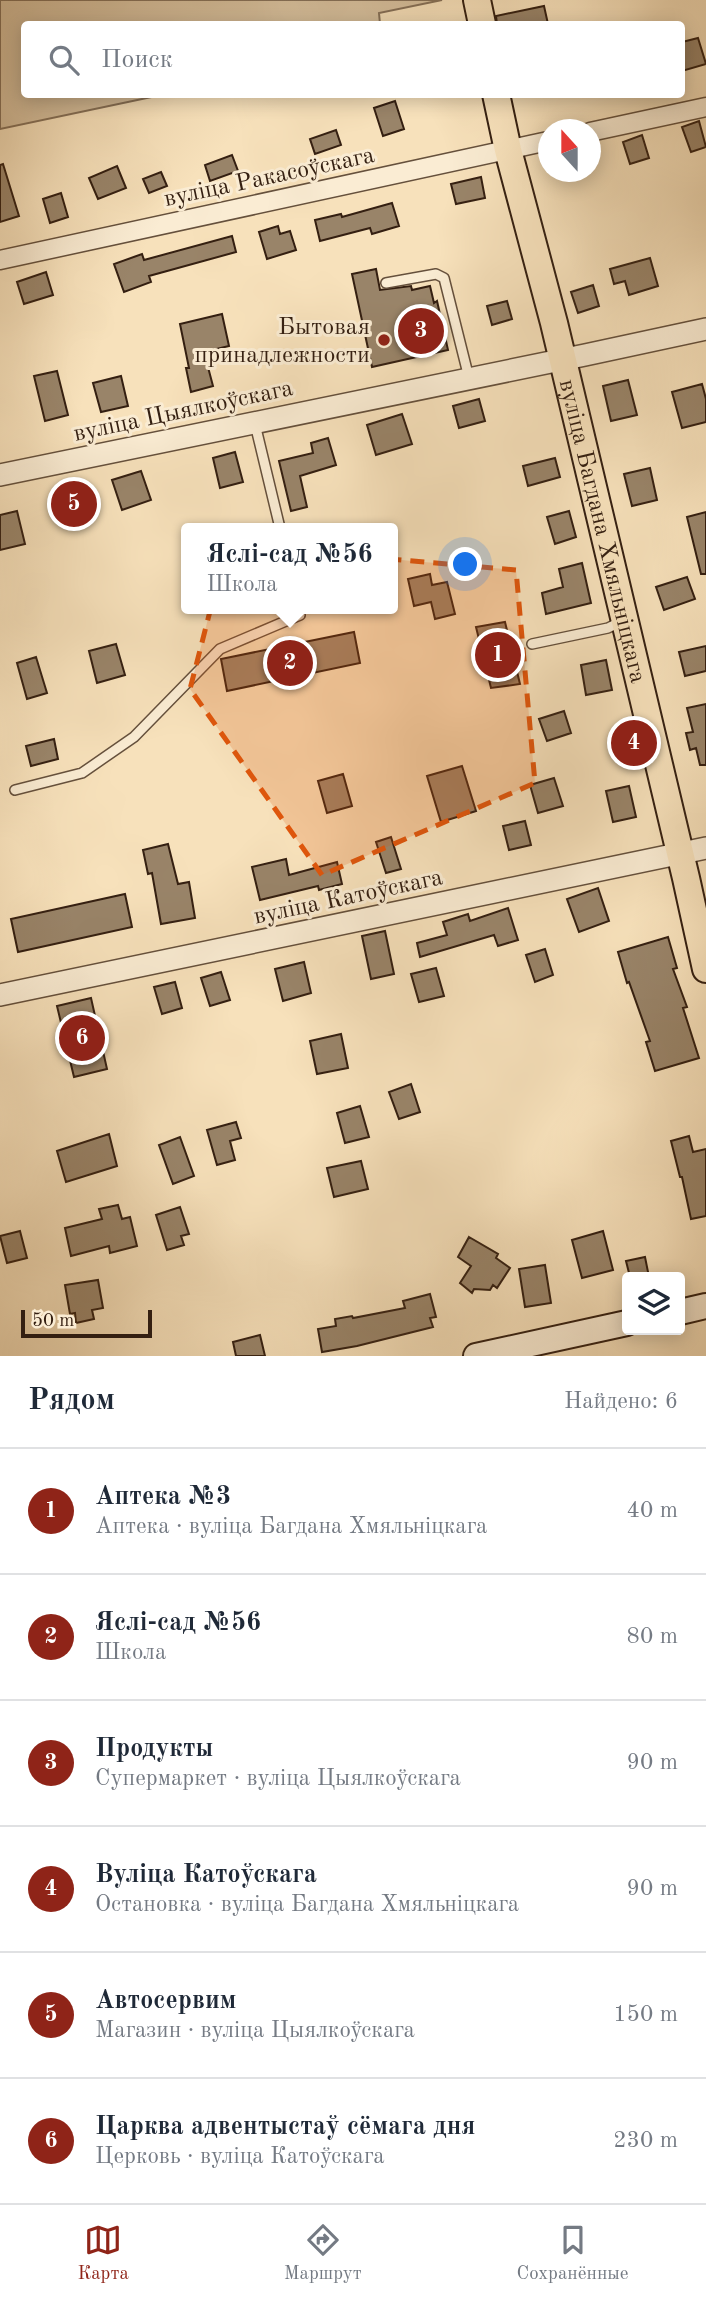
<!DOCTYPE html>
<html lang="ru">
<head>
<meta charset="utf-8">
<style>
  body { margin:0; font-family:"Old Standard TT",serif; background:#f6f6f7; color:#1f2937 }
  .controls { position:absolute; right:21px; bottom:21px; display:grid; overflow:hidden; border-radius:7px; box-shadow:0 4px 18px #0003 }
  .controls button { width:63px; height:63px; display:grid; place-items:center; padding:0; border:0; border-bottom:2px solid #e0e1e3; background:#fff; color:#1f2937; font:35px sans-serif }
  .compass { position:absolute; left:538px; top:119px; width:63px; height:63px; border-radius:50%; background:#fff; box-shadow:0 4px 18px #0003; rotate:339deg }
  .scale { position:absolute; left:21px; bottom:18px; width:131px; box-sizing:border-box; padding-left:7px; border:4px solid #341f11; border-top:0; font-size:19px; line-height:24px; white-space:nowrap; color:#341f11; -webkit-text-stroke:5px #faecd3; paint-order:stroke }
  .you { position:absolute; left:466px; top:565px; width:24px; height:24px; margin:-18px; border:5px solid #fff; border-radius:50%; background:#1a73e8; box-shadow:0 0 0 10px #1a73e833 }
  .badge { display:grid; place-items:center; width:46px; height:46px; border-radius:50%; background:#8f2418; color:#fff; font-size:23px; font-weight:700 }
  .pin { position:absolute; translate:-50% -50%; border:4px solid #fff; box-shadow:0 2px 7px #0006 }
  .popup { position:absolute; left:181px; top:523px; width:217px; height:91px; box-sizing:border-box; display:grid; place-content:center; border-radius:7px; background:#fff; filter:drop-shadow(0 2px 5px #0005); font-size:23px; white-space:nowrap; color:#747a83 }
  .popup b { font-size:26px; color:#1f2937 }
  .popup::after { content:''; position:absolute; left:50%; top:100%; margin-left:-14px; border:14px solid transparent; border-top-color:#fff }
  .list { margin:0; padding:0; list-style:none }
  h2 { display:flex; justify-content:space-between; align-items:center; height:91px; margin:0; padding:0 28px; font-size:30px }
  h2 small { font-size:23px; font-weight:400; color:#747a83 }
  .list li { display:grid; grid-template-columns:46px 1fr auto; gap:21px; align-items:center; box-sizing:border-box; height:126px; padding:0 28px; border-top:2px solid #e0e1e3 }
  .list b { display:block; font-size:26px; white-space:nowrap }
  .list p { margin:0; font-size:23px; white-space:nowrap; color:#747a83 }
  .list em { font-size:23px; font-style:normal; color:#747a83 }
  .icon { flex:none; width:38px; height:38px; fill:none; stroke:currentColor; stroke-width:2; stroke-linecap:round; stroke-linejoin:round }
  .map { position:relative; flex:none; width:706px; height:1356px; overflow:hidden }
  .search { position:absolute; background:#fff; box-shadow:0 4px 18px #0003; left:21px; right:21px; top:21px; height:77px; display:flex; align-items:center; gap:18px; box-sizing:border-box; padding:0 24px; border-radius:7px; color:#747a83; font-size:26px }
  .sheet { height:847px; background:#fff }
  nav { display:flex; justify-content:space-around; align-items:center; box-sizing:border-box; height:98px; border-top:2px solid #e0e1e3; background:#fff; font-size:19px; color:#747a83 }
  nav a { display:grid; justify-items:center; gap:4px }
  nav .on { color:#8f2418 }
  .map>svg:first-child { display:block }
  .green { fill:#d6c09e; stroke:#857058; stroke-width:2 }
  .building { fill:#998469; stroke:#341f11; stroke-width:2 }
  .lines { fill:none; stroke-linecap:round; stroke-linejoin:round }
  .service-casing { stroke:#65503c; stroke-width:12 }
  .minor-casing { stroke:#65503c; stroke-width:21 }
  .tertiary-casing { stroke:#65503c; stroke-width:24 }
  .secondary-casing { stroke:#341f11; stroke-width:28 }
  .primary-casing { stroke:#341f11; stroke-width:30 }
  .service { stroke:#faecd3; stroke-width:9 }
  .minor { stroke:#faecd3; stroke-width:18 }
  .tertiary { stroke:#faecd3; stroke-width:21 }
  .secondary { stroke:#faecd3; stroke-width:24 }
  .primary { stroke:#f7e1bb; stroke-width:26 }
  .marked { fill:#df560c; fill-opacity:0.2; stroke:#df560c; stroke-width:5; stroke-dasharray:14 9; stroke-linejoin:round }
  .poi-dot { fill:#8f2418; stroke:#faecd3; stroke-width:2.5 }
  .labels { text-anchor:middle; stroke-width:6; stroke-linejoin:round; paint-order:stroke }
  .street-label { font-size:24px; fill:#341f11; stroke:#faecd3 }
  .poi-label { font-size:24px; fill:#341f11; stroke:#faecd3; text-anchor:end }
</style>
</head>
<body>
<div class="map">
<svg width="706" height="1356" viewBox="0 0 706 1356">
  <rect width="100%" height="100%" fill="#f7e1bb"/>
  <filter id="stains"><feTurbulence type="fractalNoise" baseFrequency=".00286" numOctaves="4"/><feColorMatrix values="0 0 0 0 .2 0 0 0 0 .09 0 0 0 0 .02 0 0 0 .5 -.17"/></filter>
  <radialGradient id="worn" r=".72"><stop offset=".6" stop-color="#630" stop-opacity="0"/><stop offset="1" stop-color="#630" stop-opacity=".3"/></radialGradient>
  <path class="green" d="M0 0H442L379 13 380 24H24V94L161 95 0 129Z"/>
  <path class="building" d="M544 6 548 24H497L496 16Z
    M698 38 706 64 682 71V42Z
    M395 101 404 129 383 136 374 108Z
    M699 121 706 147 691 152 682 127Z
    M336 130 341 145 315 154 310 139Z
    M642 135 649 158 630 164 623 142Z
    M232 155 238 171 210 181 205 165Z
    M3 164 19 216 0 222V165Z
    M117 166 126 188 98 199 89 178Z
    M161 172 167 186 149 193 143 179Z
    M481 177 485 198 456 204 451 184Z
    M61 193 68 217 50 223 43 199Z
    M392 203 399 226 372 234 370 228 320 241 315 220 341 214 342 217Z
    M278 226 280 234 290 231 296 250 267 259 259 232Z
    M232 236 236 252 149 276 151 282 124 292 114 264 142 254 144 260Z
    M650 258 658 286 629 295 625 281 614 284 610 269Z
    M376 269 380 290 411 286 412 290 430 286 434 303 437 301 448 350 372 367 352 274Z
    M46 272 53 295 24 304 17 282Z
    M593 285 599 306 578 313 571 292Z
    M507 301 512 319 492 325 487 306Z
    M222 314 229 346 204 352 213 386 191 392 186 368H189L180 324Z
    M57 371 68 415 45 421 34 376Z
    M121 376 128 406 101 412 93 383Z
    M628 380 637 415 611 421 603 386Z
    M702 384 706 399V422L682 428 672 392Z
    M479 399 485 421 459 428 453 406Z
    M402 414 412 444 376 455 367 425Z
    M328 438 336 465 300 476 307 507 291 511 279 461 313 453 311 443Z
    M235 452 243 482 220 488 213 458Z
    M555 458 560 477 528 486 523 466Z
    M650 468 657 500 632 506 624 474Z
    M141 471 151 500 122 510 112 480Z
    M89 487 94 513 60 520 54 495Z
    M17 511 25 544 0 550V515Z
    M569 511 576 537 555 544 547 517Z
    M706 512V574H701L687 517Z
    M582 563 591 603 546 614 542 593 563 587 559 569Z
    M430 574 432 585 447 582 455 614 435 619 431 602 414 606 408 579Z
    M687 577 695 599 664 610 656 587Z
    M505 622 520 684 491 688 476 627Z
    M354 632 360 663 227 691 221 659Z
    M116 644 125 675 97 683 89 651Z
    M706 646V671L685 676 679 652Z
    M36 657 47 693 27 699 17 663Z
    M606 660 612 690 586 695 581 665Z
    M706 704V765H700L696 748 690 750 686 733 693 732 687 708Z
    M564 711 571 733 547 741 539 719Z
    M54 739 58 759 31 766 26 746Z
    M462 766 476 811 441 822 427 776Z
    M343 774 352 806 327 813 318 781Z
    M554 778 563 806 538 813 530 785Z
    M629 786 636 817 613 822 606 791Z
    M525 821 531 845 509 850 503 826Z
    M391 837 401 869 386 873 376 842Z
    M168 844 178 884 189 882 195 918 161 924 152 873 148 874 143 850Z
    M286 859 289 875 337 862 342 884 319 890 318 886 260 900 252 867Z
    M598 888 609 921 579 932 567 899Z
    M125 894 132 927 18 952 11 919Z
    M508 908 518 940 498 946 494 935 420 957 417 943 447 935 443 922 468 914 470 921Z
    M385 931 394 974 371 979 362 936Z
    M668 937 677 968 673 969 687 1007 683 1008 699 1058 655 1071 646 1042 650 1041 629 982 627 983 618 952Z
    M545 949 553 975 535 982 526 955Z
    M304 962 311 993 283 1001 275 969Z
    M436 968 444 996 419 1002 411 974Z
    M221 972 230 1000 210 1006 201 978Z
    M175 982 182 1008 162 1014 154 987Z
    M91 998 107 1069 74 1077 57 1006Z
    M341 1034 348 1068 317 1074 310 1041Z
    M411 1084 420 1112 399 1119 389 1092Z
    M360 1106 369 1137 345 1143 337 1113Z
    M236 1122 241 1138 230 1141 235 1160 217 1165 207 1130Z
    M109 1134 117 1166 66 1182 57 1151Z
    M689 1136 693 1152 706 1149V1216L691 1219 682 1177H680L671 1141Z
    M180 1137 194 1176 173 1184 159 1145Z
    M361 1161 368 1189 334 1197 327 1168Z
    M118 1205 122 1219 130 1217 137 1246 110 1253 109 1246 71 1256 65 1228 102 1219 99 1209Z
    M180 1207 189 1234 181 1236 184 1245 167 1250 156 1215Z
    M20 1231 27 1258 7 1263 0 1236Z
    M603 1231 613 1270 582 1278 572 1240Z
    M469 1237 498 1254 496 1258 510 1268 497 1288 493 1285 490 1290 474 1289 472 1293 460 1283 471 1266 458 1257Z
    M645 1257 649 1277H630L626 1261Z
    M545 1265 551 1303 525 1307 519 1269Z
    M98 1280 103 1308 92 1310 94 1319 76 1323 75 1313 70 1314 65 1285Z
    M430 1294 436 1317 430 1318 433 1327 357 1346 322 1352 318 1329 336 1326 335 1319 352 1316 353 1318 405 1308 403 1301Z
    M260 1335 265 1356H236L233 1342Z"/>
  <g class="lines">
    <g class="service-casing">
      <path id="service" d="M386 283 436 274 444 278 469 378
        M255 424 280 528
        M532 644 608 628 622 621
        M15 790 82 773 134 737 220 649 300 615 299 609"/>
    </g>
    <g class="minor-casing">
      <path id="minor" d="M590 132 706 107
        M0 260 548 141"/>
    </g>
    <g class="tertiary-casing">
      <path id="tertiary" d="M0 475 585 355 706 329
        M0 995 706 848"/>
    </g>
    <g class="secondary-casing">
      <path id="secondary" d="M680 1312 706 1306
        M476 1356 627 1323"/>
    </g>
    <g class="primary-casing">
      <g id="primary">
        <path d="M477 0 482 24"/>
        <path id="s1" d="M496 94 508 150 554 323 686 878 706 969"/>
      </g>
    </g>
    <use href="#service" class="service"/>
    <use href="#minor" class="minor"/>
    <use href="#tertiary" class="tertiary"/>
    <use href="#secondary" class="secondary"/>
    <use href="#primary" class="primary"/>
  </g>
  <path class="marked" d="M227 545 516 570 535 783 322 875 190 689Z"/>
  <circle class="poi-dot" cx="384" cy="340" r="7"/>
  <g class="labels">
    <g class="street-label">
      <text transform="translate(269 176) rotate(-12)" y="8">вуліца Ракасоўскага</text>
      <text transform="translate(183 410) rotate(-12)" y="8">вуліца Цыялкоўскага</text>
      <text dy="8" stroke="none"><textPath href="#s1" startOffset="450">вуліца Багдана Хмяльніцкага</textPath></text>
      <text transform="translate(348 896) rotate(-12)" y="8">вуліца Катоўскага</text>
    </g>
    <g class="poi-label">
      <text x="370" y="334">Бытовая<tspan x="370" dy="28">принадлежности</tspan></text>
    </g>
  </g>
  <rect width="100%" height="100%" filter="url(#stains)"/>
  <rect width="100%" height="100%" fill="url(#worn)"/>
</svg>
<div class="controls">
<button><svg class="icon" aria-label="layers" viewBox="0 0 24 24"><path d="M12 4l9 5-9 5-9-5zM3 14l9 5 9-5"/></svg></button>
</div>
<svg class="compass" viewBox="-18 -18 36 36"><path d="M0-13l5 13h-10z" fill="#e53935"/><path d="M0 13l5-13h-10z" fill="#747a83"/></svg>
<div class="scale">50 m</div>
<div class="you"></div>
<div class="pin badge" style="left:498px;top:655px">1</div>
<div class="pin badge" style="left:290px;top:663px">2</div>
<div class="popup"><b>Яслі-сад №56</b>Школа</div>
<div class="pin badge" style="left:421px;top:331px">3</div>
<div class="pin badge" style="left:634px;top:743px">4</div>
<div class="pin badge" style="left:74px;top:504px">5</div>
<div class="pin badge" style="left:82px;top:1038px">6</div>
<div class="search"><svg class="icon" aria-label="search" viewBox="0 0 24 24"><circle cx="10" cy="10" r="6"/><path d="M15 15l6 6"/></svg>Поиск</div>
</div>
<section class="sheet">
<h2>Рядом<small>Найдено: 6</small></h2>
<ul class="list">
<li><span class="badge">1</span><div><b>Аптека №3</b><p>Аптека · вуліца Багдана Хмяльніцкага</p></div><em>40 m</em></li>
<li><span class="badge">2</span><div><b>Яслі-сад №56</b><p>Школа</p></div><em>80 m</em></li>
<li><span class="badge">3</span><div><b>Продукты</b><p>Супермаркет · вуліца Цыялкоўскага</p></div><em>90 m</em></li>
<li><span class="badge">4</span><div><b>Вуліца Катоўскага</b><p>Остановка · вуліца Багдана Хмяльніцкага</p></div><em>90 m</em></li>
<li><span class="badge">5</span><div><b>Автосервим</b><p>Магазин · вуліца Цыялкоўскага</p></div><em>150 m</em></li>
<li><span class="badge">6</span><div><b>Царква адвентыстаў сёмага дня</b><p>Церковь · вуліца Катоўскага</p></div><em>230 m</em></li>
</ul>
</section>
<nav>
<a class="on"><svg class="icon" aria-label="map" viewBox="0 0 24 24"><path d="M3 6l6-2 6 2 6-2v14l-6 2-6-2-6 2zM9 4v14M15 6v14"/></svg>Карта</a>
<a><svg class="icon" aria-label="directions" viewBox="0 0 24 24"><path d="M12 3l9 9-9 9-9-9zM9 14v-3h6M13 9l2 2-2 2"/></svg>Маршрут</a>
<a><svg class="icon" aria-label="saved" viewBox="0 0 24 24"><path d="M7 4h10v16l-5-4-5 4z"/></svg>Сохранённые</a>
</nav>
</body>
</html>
